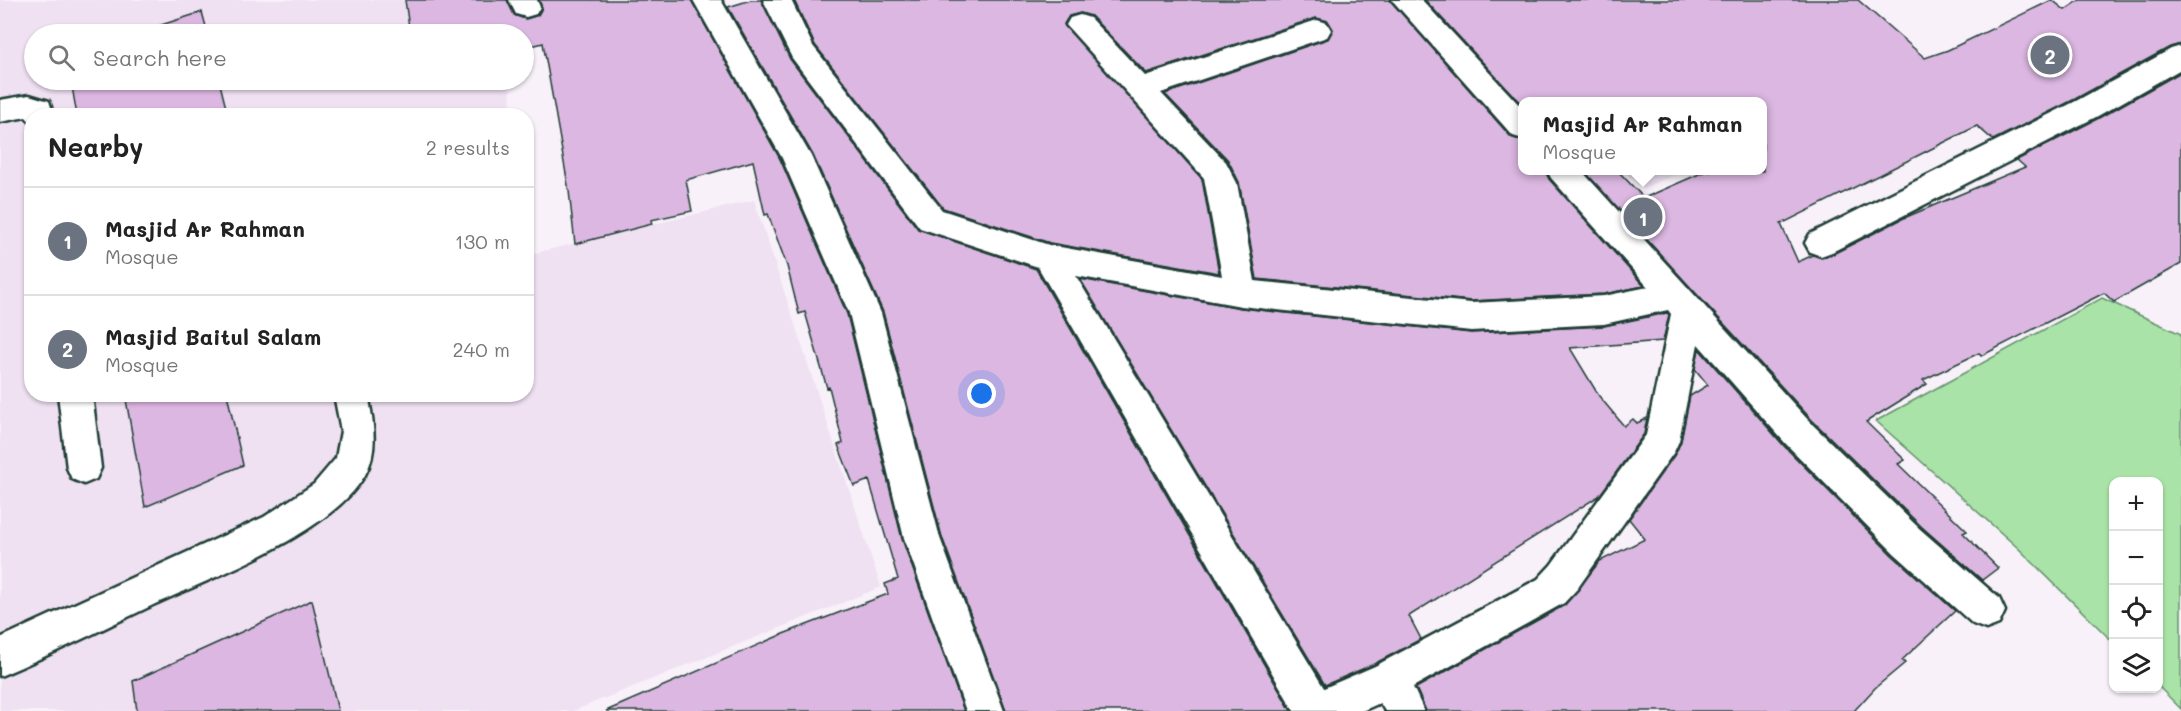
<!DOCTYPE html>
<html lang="en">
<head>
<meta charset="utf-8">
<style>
  body { margin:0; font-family:Mali,sans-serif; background:#f6f6f6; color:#222 }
  .controls { position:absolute; right:18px; bottom:18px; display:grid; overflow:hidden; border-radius:12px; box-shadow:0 2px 4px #0004 }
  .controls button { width:54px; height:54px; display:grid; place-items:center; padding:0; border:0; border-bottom:2px solid #e0e0e0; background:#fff; color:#222; font:30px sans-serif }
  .you { position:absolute; left:982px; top:394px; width:21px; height:21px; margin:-15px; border:4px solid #fff; border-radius:50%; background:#1a73e8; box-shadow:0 0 0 9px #1a73e833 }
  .badge { display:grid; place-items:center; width:39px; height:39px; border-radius:50%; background:#7c3aed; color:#fff; font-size:20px; font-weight:700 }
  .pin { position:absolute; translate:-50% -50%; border:3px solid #fff; box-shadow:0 2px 6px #0006 }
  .popup { position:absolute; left:1518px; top:97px; width:249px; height:78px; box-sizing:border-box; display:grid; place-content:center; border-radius:12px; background:#fff; filter:drop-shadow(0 2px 4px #0005); font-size:20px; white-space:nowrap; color:#767676 }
  .popup b { font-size:22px; color:#222 }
  .popup::after { content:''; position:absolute; left:50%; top:100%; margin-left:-12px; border:12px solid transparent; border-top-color:#fff }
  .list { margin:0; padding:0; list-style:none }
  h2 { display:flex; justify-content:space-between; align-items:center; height:78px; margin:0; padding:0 24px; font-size:26px }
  h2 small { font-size:20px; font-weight:400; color:#767676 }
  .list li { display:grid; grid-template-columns:39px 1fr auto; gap:18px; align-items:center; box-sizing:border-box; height:108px; padding:0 24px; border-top:2px solid #e0e0e0 }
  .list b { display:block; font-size:22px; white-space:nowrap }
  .list p { margin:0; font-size:20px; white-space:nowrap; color:#767676 }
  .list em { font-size:20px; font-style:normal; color:#767676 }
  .icon { flex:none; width:33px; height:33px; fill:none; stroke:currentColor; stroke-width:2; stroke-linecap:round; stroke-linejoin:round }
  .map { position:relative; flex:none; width:2181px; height:711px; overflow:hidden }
  .search { position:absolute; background:#fff; box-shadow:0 2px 4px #0004; left:24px; top:24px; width:510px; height:66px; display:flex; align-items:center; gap:15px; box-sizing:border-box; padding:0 21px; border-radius:33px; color:#767676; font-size:22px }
  .panel { position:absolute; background:#fff; box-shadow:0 2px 4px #0004; left:24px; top:108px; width:510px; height:294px; border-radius:24px }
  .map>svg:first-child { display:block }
  .built { fill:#efe0f2 }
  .green { fill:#a9e3a7; stroke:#64906e; stroke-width:1.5 }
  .building { fill:#dbb7e1; stroke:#1f3d34; stroke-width:1.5 }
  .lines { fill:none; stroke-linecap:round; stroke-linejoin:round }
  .minor-casing { stroke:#1f3d34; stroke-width:5 }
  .minor { fill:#fff; fill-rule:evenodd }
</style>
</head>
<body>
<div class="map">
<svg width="2181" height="711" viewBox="0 0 2181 711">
  <rect width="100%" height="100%" fill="#f8f1f9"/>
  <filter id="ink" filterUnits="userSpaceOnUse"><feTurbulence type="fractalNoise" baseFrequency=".0167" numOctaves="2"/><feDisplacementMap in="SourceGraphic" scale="12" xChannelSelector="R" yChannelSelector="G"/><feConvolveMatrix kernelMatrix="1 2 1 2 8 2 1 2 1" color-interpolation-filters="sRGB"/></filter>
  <g filter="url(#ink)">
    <path class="built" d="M0 0H499L507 34H34V80H510L511 115 32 116V394H526L527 255 754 200 881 587 573 711H0Z
      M1624 171H1682L1642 189Z"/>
    <path class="green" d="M2102 298 2181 334V709L2159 687 2158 482H2114L2113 642 2018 548 1876 421Z"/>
    <path class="building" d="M405 0H507L514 15 525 19 538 15 542 8 539 0H691L780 159 847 314 902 539 964 711H606L783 634 888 594 885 584 898 579 869 480 854 486 838 445 843 443 829 387 827 388 805 312 799 314 787 266 768 214 765 215 753 161 686 180 692 211 651 220 652 224 575 244 569 191 543 43 524 48V34H410Z
      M751 0H761L790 59 918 229 1036 269 1291 711H1006L942 537 883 312 813 155 728 7Z
      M794 0H1390L1511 137 1523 141V171H1545L1549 179 1644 286 1604 294 1471 301 1257 279 1239 182 1228 160 1165 94 1328 39 1333 29 1328 21 1316 18 1146 73 1091 16 1081 13 1069 16 1064 24 1202 179 1219 273 1050 243 943 208 815 45Z
      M1425 0H1858L1925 58 1948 50 2052 0 2065 10 2080 0H2181V44L2170 47 2075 99 1993 140 1977 126 1781 224 1798 262 1813 255 1822 258 1833 254 1904 218 2025 167 2017 160 2097 119 2181 72V264L2114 302 2104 293 1981 356 1979 353 1923 380 1927 384 1866 422 1905 460 1898 464 1967 531 1963 533 1998 568 1982 580 1922 527 1812 420 1584 171H1618L1644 198 1706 171H1763V102H1523V106Z
      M202 12 208 34H133Z
      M71 80H219L228 116H77Z
      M1080 279 1241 308 1471 333 1604 326 1667 313 1669 315 1663 341 1570 348 1599 396 1624 426 1633 419 1637 423 1647 418 1644 434 1599 496 1409 616 1421 639 1374 664 1325 685Z
      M1699 349 1784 446 1892 555 1955 611 1902 660 1905 663 1875 688 1854 711H1426L1416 688 1565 605 1600 561 1645 539 1629 519 1676 453 1681 441 1690 396 1708 385 1695 369Z
      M125 394H227L243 465 145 507Z
      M312 600 338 711H137L133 681Z"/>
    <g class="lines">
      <g class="minor-casing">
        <path id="minor" d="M509 0H537L540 7 536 14 526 17 516 14Z
          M693 0H721L811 156 881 313 940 538 1004 711H966L904 538 849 313 782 158Z
          M763 0H791L813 46 942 210 1049 245 1222 276 1204 178 1066 25 1070 18 1080 15 1090 18 1145 76 1317 20 1327 23 1331 30 1327 37 1161 93 1226 162 1237 183 1255 281 1471 303 1604 296 1648 287 1551 178 1547 170H1581L1810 422 1920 529 1999 598 2005 611 1999 624 1986 629 1973 624 1894 553 1786 444 1698 344 1679 441 1674 452 1577 589 1564 603 1413 687 1424 711H1385L1380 703 1362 711H1294L1038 267 920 228 792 58ZM1076 276 1241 306 1471 331 1604 324 1668 310 1671 314 1646 435 1551 565 1538 579 1375 666 1324 688Z
          M1392 0H1422L1523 109V139L1513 136Z
          M2181 46V69L2096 117 1832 252 1821 256 1810 252 1805 243 1810 234 2076 101 2171 49Z
          M29 95 49 101 54 116H32V124L26 117 0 122V100Z
          M58 394H92L101 468 96 479 84 484 72 479 67 468Z
          M334 394H368C373 421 379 450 365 475 331 534 211 578 149 607 100 630 51 655 0 676V638L264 517 314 484 336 458 341 431Z"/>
      </g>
      <use href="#minor" class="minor"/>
    </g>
  </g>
</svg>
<div class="controls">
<button>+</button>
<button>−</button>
<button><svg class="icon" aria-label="locate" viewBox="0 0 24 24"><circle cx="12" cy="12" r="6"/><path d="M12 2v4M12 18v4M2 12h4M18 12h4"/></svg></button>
<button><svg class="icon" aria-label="layers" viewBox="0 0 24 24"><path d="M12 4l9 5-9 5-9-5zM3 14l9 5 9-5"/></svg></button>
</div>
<div class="you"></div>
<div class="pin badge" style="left:1643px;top:217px;background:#6b7280">1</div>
<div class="popup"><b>Masjid Ar Rahman</b>Mosque</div>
<div class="pin badge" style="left:2050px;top:55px;background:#6b7280">2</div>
<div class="search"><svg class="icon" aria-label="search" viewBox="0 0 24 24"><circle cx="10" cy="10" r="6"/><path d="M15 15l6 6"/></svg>Search here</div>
<section class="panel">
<h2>Nearby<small>2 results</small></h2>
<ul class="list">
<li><span class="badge" style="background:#6b7280">1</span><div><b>Masjid Ar Rahman</b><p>Mosque</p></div><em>130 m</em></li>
<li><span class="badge" style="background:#6b7280">2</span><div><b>Masjid Baitul Salam</b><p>Mosque</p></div><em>240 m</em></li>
</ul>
</section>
</div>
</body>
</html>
